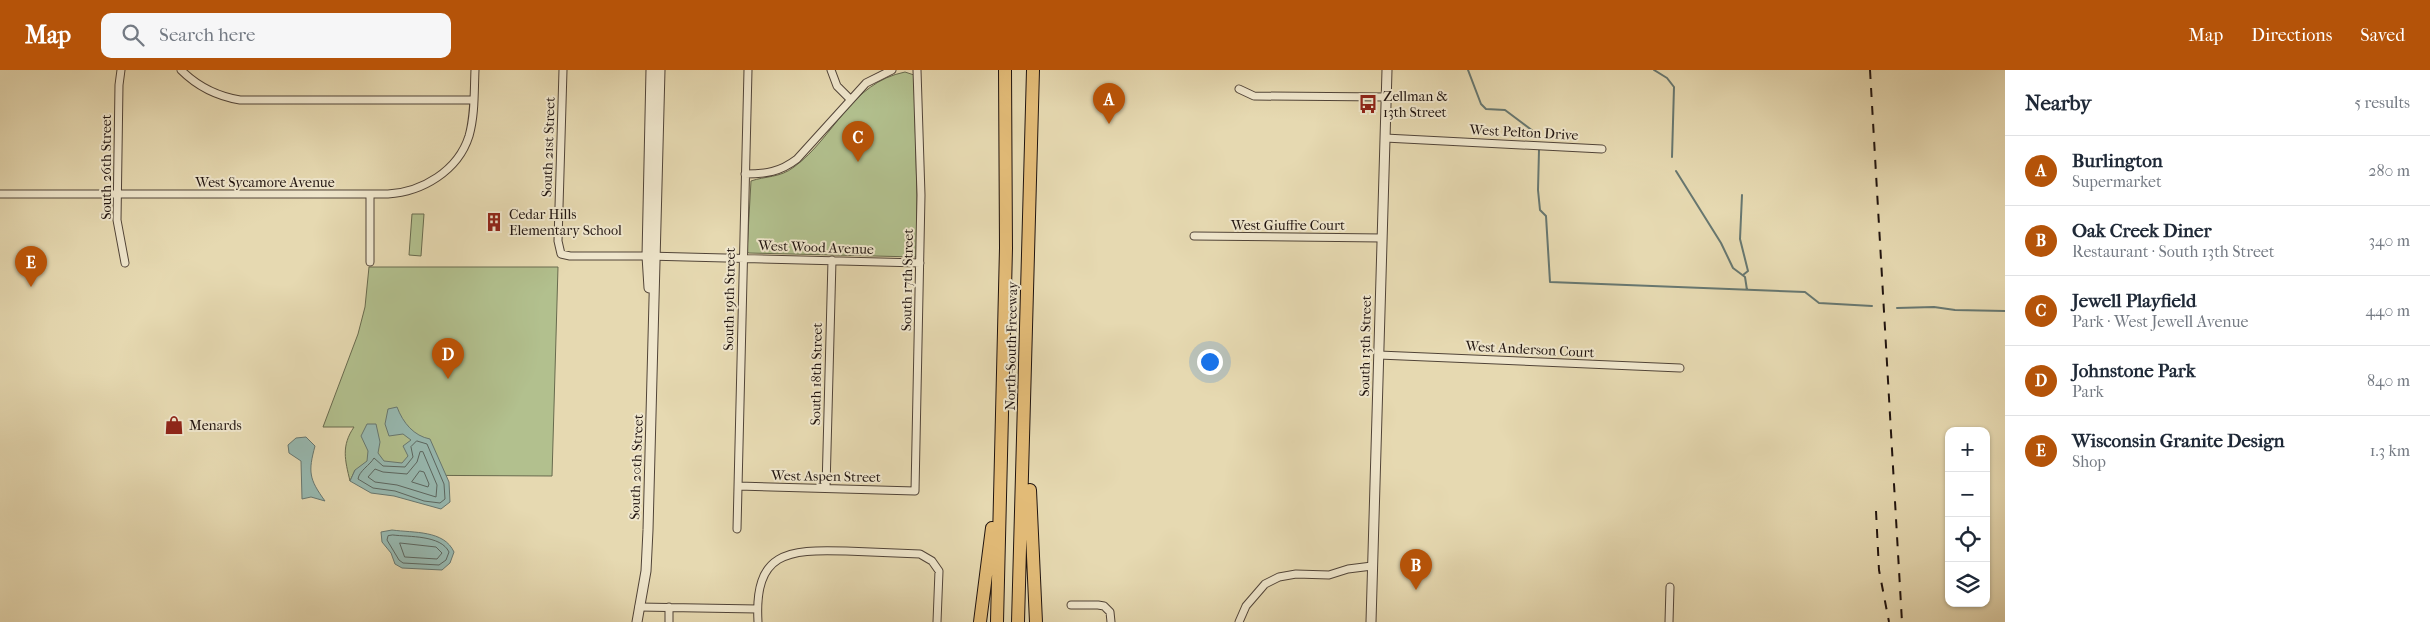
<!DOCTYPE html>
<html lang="en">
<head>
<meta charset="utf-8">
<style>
  body { margin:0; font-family:"IM FELL French Canon",serif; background:#f6f6f7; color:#1f2937 }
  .controls { position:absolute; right:15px; bottom:15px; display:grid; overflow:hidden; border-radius:10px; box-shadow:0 1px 4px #0004 }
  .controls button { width:45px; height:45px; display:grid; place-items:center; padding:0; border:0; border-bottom:1px solid #e0e1e3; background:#fff; color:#1f2937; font:25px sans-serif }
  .you { position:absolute; left:1209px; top:291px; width:18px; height:18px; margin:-12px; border:4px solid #fff; border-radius:50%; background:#1a73e8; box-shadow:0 0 0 8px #1a73e833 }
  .badge { display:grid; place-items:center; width:32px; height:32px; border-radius:50%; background:#b45309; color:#fff; font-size:16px; font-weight:700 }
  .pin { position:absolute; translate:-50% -41px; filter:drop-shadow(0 1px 2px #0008) }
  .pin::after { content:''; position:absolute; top:26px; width:18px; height:15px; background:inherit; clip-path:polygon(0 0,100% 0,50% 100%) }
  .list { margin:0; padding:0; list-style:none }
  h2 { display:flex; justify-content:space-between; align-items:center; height:65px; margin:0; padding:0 20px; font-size:21px }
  h2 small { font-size:16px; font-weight:400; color:#747a83 }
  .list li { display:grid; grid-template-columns:32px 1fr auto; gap:15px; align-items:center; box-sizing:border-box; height:70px; padding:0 20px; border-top:1px solid #e0e1e3 }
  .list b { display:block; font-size:19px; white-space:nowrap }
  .list p { margin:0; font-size:16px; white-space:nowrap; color:#747a83 }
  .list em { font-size:16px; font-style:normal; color:#747a83 }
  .icon { flex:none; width:28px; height:28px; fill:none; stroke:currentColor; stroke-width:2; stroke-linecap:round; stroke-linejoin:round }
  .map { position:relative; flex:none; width:2005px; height:552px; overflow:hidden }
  header { display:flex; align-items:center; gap:30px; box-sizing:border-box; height:70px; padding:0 25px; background:#b45309; color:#fff }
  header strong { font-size:24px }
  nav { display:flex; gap:28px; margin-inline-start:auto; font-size:18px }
  .search { width:350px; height:45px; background:#f6f6f7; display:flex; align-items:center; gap:12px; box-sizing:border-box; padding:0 18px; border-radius:10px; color:#747a83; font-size:19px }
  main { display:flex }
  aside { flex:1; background:#fff }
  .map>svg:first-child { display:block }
  .green { fill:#b2c08e; stroke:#686a4e }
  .water { fill:#97b9b1; stroke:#677770 }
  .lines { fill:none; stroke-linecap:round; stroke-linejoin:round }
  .shore { stroke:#5b6660; stroke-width:1 }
  .stream { stroke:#677770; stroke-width:2 }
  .minor-casing { stroke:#514438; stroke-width:9 }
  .tertiary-casing { stroke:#514438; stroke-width:11 }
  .motorway-casing { stroke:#1f130f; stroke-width:14 }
  .minor { stroke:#efe6cc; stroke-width:7 }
  .tertiary { stroke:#efe6cc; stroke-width:9 }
  .motorway { stroke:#e3bc78; stroke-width:12 }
  .rail { stroke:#1f130f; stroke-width:2; stroke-dasharray:9 9; stroke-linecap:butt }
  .labels { text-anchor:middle; stroke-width:4; stroke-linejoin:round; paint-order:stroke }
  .poi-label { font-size:14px; fill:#1f130f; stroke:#efe6cc; text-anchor:start }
  .street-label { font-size:14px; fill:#1f130f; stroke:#efe6cc }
</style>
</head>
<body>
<header>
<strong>Map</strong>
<div class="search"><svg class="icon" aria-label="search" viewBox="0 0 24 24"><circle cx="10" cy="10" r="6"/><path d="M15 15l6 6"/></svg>Search here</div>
<nav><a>Map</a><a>Directions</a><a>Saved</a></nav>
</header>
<main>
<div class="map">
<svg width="2005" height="552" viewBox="0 0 2005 552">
  <rect width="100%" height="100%" fill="#e6d9b1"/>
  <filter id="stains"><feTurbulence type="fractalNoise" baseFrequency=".004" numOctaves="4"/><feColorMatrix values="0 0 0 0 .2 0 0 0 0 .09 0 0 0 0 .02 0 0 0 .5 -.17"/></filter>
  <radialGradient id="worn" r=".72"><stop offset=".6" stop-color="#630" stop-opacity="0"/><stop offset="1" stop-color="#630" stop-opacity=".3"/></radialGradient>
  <path class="green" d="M905 2 914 5 917 126 916 187 749 183 747 182 751 111C765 106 780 108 794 97 835 67 850 13 905 2Z
    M412 144H424L421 186 409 185Z
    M369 197H558L552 406 365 405 355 400 350 411C345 390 341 376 354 357H323L358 264 365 237Z"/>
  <path class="water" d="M397 337C403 353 414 366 430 369L449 412 450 432 441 439 394 426 371 423 350 411 355 400 367 391 368 381 361 366 367 354H376L380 372 378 383 384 391 402 393 408 386 403 376 411 370 403 364 389 366 385 354 388 339Z
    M306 367 315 376C308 402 309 409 325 431L311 427 302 429 301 391 289 383 288 375 296 368Z
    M392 460C414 463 444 460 454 482L450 493 442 500 402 498 395 494 391 483 382 472 381 462Z"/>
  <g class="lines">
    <path class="shore" d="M417 371 427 374 444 414 445 429 440 433 424 431 395 421 373 418 358 409C359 401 370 395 374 388L383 396 405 397 413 387 411 377Z
      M423 382 437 415 436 427 397 415 375 412 368 407 375 399 383 402 407 404 417 392 420 382Z
      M420 401 424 402 429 414 428 417 412 412Z
      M393 465C409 467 441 465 449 482L446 490 439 495 403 493 399 490 387 470 388 466Z
      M400 473 436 477 442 483 437 489 405 487Z"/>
    <path class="stream" d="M1468 0 1481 34 1486 39 1505 40 1533 61 1535 67
      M1654 0 1667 8 1674 17 1672 87
      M1539 80 1538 120 1540 140 1546 146 1550 212 1805 222 1819 233 1872 236
      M1676 101 1721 173 1733 198 1745 207 1747 220
      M1742 125 1740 169 1748 201 1743 205
      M1897 238 1934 237 1955 240 2005 241"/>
    <g class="minor-casing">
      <path id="minor" d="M121 0 119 15 117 150 125 193
        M181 0C198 17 216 26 240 30H474
        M563 0 558 171 561 184 570 186H647L920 193
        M831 0 837 16 850 29
        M1239 19 1254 26 1386 27
        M1385 68 1602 79
        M745 104C766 104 780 102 797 89L866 13 892 0
        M0 124H388C422 122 458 101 469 66 475 45 474 22 475 0
        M1194 166 1382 168
        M370 192V124
        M1379 285 1680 298
        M738 416 915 421 921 125 917 0
        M826 418 832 190
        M737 459 748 0
        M1071 535H1098L1104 536 1110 542 1111 552
        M639 537 757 539
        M669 552V537
        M758 552C754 482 787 479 846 481 871 482 895 483 920 484L932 491 939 501 937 552
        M1239 552 1246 536 1265 514 1279 507 1296 504 1329 505 1348 499 1372 496
        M1669 552 1670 517"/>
    </g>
    <g class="tertiary-casing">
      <path id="tertiary" d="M649 218 647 186 651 0
        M637 552 646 501 648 460 660 0
        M1371 552 1387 0"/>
    </g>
    <g class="motorway-casing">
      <path id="motorway" d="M1030 420 1036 552
        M980 552 992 458
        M997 552 1006 178 1005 0
        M1018 552 1033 0"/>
    </g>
    <use href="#minor" class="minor"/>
    <use href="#tertiary" class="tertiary"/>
    <use href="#motorway" class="motorway"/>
    <path class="rail" d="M1870 0 1902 552
      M1876 441 1879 500 1889 552"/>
  </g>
  <defs>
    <g id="bus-bare" transform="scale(1.5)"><path d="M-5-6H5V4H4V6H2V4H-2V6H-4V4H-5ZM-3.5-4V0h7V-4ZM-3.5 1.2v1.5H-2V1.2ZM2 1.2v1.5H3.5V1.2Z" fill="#8f2418" stroke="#efe6cc" stroke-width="2.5" paint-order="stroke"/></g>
    <g id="building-bare" transform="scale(1.5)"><path d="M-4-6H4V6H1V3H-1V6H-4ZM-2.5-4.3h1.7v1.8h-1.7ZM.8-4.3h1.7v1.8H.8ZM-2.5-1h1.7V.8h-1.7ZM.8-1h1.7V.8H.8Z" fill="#8f2418" stroke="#efe6cc" stroke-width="2.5" paint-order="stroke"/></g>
    <g id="shop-bare" transform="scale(1.5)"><path d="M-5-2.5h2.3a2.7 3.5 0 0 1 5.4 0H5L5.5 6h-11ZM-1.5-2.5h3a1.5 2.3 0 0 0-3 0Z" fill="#8f2418" stroke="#efe6cc" stroke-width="2.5" paint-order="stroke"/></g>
  </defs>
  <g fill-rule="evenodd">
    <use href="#bus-bare" x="1368" y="34"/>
    <use href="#building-bare" x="494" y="152"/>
    <use href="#shop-bare" x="174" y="355"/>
  </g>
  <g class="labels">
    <g class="poi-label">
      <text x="1383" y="31">Zellman &amp;<tspan x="1383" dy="16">13th Street</tspan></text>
      <text x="509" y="149">Cedar Hills<tspan x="509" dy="16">Elementary School</tspan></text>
      <text x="189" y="360">Menards</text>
    </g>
    <g class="street-label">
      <text transform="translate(1524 62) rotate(3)" y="5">West Pelton Drive</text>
      <text transform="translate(548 77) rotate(-88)" y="5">South 21st Street</text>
      <text transform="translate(106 97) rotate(-90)" y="5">South 26th Street</text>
      <text x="265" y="117">West Sycamore Avenue</text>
      <text x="1288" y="160">West Giuffre Court</text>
      <text transform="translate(816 177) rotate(2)" y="5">West Wood Avenue</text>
      <text transform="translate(907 210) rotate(-89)" y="5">South 17th Street</text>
      <text transform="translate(729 229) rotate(-89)" y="5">South 19th Street</text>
      <text transform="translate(1011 276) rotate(-89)" y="5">North-South Freeway</text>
      <text transform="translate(1365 276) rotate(-89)" y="5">South 13th Street</text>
      <text transform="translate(1530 279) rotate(3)" y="5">West Anderson Court</text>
      <text transform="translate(816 304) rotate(-89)" y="5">South 18th Street</text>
      <text transform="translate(636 397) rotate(-88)" y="5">South 20th Street</text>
      <text transform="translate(826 406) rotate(1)" y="5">West Aspen Street</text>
    </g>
  </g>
  <rect width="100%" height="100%" filter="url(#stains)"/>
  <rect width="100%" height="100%" fill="url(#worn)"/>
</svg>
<div class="controls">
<button>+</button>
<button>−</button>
<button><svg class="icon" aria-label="locate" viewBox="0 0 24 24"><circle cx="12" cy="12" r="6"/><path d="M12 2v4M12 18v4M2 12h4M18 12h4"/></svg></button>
<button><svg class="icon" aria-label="layers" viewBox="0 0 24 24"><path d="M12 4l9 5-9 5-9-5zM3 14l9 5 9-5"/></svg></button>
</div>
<div class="you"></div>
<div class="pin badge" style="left:1109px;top:54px">A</div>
<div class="pin badge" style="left:1416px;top:520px">B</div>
<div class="pin badge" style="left:858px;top:92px">C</div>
<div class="pin badge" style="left:448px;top:309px">D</div>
<div class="pin badge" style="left:31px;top:217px">E</div>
</div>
<aside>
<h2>Nearby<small>5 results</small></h2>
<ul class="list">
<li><span class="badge">A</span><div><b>Burlington</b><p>Supermarket</p></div><em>280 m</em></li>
<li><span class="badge">B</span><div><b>Oak Creek Diner</b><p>Restaurant · South 13th Street</p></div><em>340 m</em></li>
<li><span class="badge">C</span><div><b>Jewell Playfield</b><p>Park · West Jewell Avenue</p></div><em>440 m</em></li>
<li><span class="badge">D</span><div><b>Johnstone Park</b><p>Park</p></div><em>840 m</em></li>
<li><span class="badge">E</span><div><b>Wisconsin Granite Design</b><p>Shop</p></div><em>1.3 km</em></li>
</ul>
</aside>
</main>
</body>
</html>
